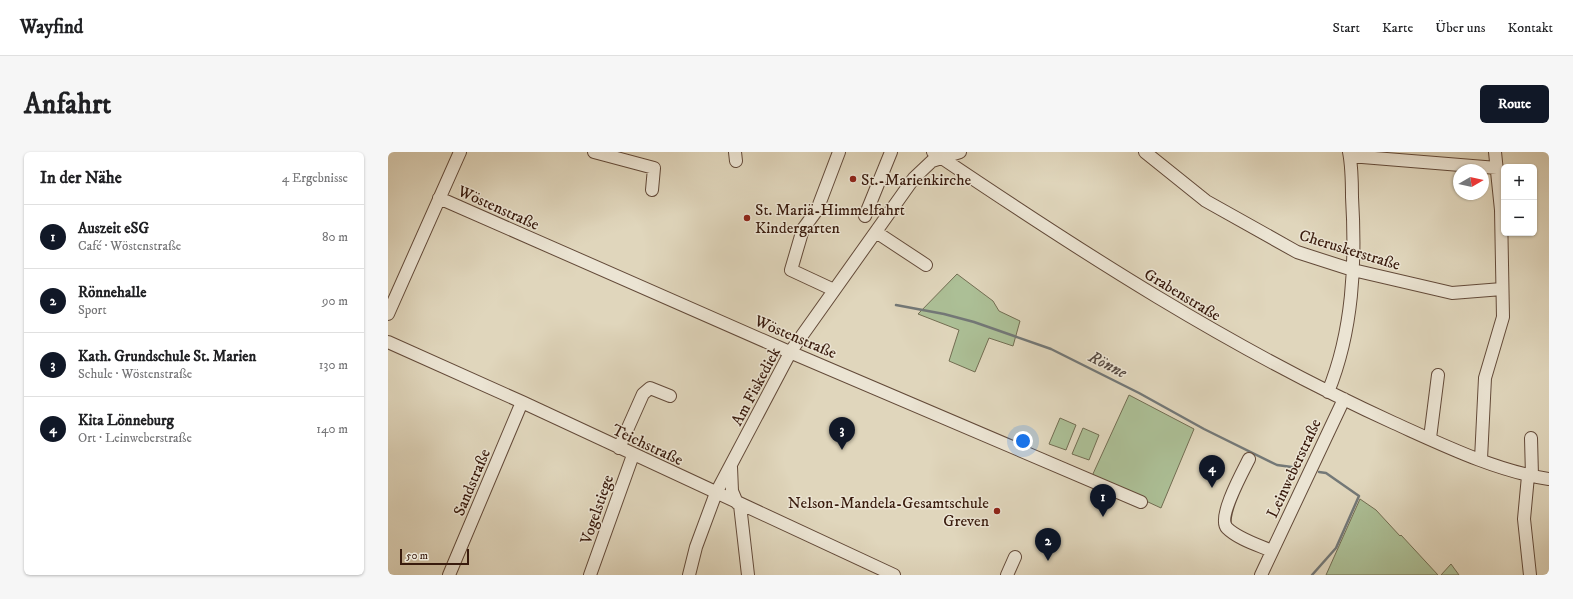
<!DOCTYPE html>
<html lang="de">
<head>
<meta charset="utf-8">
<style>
  body { margin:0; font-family:"IM FELL DW Pica",serif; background:#f6f6f6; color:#202124 }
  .controls { position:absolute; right:12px; top:12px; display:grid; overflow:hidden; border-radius:6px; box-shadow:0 1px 3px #0004 }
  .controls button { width:36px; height:36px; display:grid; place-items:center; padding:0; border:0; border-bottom:1px solid #e0e0e0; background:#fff; color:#202124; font:20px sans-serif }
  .compass { position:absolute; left:1065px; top:12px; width:36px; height:36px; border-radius:50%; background:#fff; box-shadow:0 1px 3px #0004; rotate:81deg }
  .scale { position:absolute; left:12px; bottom:10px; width:69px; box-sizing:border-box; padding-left:4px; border:2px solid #391b0d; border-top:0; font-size:11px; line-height:14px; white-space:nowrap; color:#391b0d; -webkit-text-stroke:3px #ebe4d3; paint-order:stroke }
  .you { position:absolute; left:635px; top:289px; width:14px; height:14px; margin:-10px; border:3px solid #fff; border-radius:50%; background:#1a73e8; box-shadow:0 0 0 6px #1a73e833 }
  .badge { display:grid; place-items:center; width:26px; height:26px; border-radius:50%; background:#111827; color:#fff; font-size:13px; font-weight:700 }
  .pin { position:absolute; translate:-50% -33px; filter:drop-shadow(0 1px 2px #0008) }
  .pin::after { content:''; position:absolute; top:21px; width:14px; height:12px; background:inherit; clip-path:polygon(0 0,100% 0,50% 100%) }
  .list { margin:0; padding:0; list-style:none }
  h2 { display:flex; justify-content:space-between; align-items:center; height:52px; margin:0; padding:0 16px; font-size:17px }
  h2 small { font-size:13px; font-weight:400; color:#757577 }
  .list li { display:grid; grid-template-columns:26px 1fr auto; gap:12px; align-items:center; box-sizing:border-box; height:64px; padding:0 16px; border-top:1px solid #e0e0e0 }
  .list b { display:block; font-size:15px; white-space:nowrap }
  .list p { margin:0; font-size:13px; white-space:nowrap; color:#757577 }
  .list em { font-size:13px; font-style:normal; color:#757577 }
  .map { position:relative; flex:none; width:1161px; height:423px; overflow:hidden; border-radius:6px }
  header { display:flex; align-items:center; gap:24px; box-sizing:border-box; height:56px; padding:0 20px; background:#fff; border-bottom:1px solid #e0e0e0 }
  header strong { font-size:19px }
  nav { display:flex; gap:22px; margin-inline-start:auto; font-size:14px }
  .intro { display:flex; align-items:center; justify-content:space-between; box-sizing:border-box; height:96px; padding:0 24px }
  h1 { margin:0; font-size:28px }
  .button { padding:10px 18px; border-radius:6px; background:#111827; color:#fff; font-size:14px; font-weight:700 }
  main { display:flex; gap:24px; padding:0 24px }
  aside { flex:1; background:#fff; border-radius:6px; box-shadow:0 1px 3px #0004 }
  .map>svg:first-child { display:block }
  .green { fill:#acbf96; stroke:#726d52 }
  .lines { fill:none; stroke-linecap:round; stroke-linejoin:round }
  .stream { stroke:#737877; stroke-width:2.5 }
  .minor-casing { stroke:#634a39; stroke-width:14 }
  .minor { stroke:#ebe4d3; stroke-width:12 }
  .poi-dot { fill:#8f2418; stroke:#ebe4d3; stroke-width:1.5 }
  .labels { text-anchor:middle; stroke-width:3; stroke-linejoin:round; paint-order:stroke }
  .poi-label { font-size:16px; fill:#391b0d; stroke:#ebe4d3; text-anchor:start }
  .street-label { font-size:16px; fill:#391b0d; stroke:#ebe4d3 }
  .water-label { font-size:17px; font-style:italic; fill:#564a42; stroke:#ebe4d3 }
</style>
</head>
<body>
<header>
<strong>Wayfind</strong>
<nav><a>Start</a><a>Karte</a><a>Über uns</a><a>Kontakt</a></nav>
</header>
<div class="intro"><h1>Anfahrt</h1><a class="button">Route</a></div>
<main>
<aside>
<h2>In der Nähe<small>4 Ergebnisse</small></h2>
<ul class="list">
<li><span class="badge">1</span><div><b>Auszeit eSG</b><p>Café · Wöstenstraße</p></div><em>80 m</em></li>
<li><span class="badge">2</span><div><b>Rönnehalle</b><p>Sport</p></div><em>90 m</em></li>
<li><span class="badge">3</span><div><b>Kath. Grundschule St. Marien</b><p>Schule · Wöstenstraße</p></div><em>130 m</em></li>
<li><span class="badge">4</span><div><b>Kita Lönneburg</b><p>Ort · Leinweberstraße</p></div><em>140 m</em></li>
</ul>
</aside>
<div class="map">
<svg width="1161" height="423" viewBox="0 0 1161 423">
  <rect width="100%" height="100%" fill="#e0d6bc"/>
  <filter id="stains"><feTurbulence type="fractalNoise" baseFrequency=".005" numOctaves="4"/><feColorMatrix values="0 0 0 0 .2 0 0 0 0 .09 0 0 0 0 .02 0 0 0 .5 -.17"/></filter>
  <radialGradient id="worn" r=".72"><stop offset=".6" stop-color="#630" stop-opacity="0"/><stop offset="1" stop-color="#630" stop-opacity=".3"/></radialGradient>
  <path class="green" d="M569 122 605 149 611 159 632 169 625 194 601 186 587 220 561 209 571 178 530 162Z
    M741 243 806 277 773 356 704 324Z
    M672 266 688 273 678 298 661 292Z
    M695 276 711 283 701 308 684 302Z
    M972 347 988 358 1012 384 1013 383 1050 423H938Z
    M1063 412 1071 423H1053Z"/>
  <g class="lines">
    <path class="stream" d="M508 153 556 162 586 170 663 197 751 241 816 277 889 313 911 316
      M924 423 948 396 971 344 938 321 931 320"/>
    <g class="minor-casing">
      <path id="minor" d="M206 0 266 16 264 38
        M347 0 348 9
        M545 0C693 100 843 197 1006 271 1055 293 1108 319 1161 327
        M757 0 818 49 909 100 965 118 1064 141 1114 137
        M962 4 1109 16
        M51 46 397 198 753 350
        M477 64 503 0
        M488 80 538 113
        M446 138 403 118 415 77 429 58 451 0
        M0 162 72 0
        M0 190 134 250 506 423
        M940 240C965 179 968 111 964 45 964 30 964 15 961 0
        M1042 286 1050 223
        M1143 286 1144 324
        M231 296 255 242 262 236 282 244
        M861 307C855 319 829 366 839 376 850 387 870 393 884 399
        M1093 307 1097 226 1115 165 1113 58 1107 0
        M343 315 344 339 349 351
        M1140 324 1136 367 1142 423
        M352 353 360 423
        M61 423 134 250
        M202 423 245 303
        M301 423 308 395 328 341 403 199 526 26 544 9 572 0
        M619 423 627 405
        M873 423 956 247"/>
    </g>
    <use href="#minor" class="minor"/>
  </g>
  <g class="poi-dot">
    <circle cx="465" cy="27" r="4"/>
    <circle cx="359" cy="66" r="4"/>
    <circle cx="609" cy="359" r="4"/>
  </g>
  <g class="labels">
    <g class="poi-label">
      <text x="473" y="33">St.-Marienkirche</text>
      <text x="367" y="63">St. Mariä-Himmelfahrt<tspan x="367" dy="18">Kindergarten</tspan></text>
      <text x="601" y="356" text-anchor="end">Nelson-Mandela-Gesamtschule<tspan x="601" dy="18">Greven</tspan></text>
    </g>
    <g class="street-label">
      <text transform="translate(111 55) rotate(24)" y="6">Wöstenstraße</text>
      <text transform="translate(962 97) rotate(17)" y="6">Cheruskerstraße</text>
      <text transform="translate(795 142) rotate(31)" y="6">Grabenstraße</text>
      <text transform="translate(408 184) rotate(23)" y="6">Wöstenstraße</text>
      <text transform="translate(367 234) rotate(-62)" y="6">Am Fiskediek</text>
      <text transform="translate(260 292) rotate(25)" y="6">Teichstraße</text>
      <text transform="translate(905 316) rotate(-65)" y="6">Leinweberstraße</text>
      <text transform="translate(83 330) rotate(-67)" y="6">Sandstraße</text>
      <text transform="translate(208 357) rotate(-71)" y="6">Vogelstiege</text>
    </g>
    <g class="water-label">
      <text transform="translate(720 212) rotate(27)" y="6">Rönne</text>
    </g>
  </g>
  <rect width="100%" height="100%" filter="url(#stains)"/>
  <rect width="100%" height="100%" fill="url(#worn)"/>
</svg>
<div class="controls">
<button>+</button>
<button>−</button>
</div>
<svg class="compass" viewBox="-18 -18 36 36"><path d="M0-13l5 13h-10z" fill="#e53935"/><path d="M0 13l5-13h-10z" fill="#757577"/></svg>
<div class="scale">50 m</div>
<div class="you"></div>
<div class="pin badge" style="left:715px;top:365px">1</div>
<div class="pin badge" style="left:660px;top:409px">2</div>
<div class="pin badge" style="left:454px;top:298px">3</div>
<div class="pin badge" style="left:824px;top:336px">4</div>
</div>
</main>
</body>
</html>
